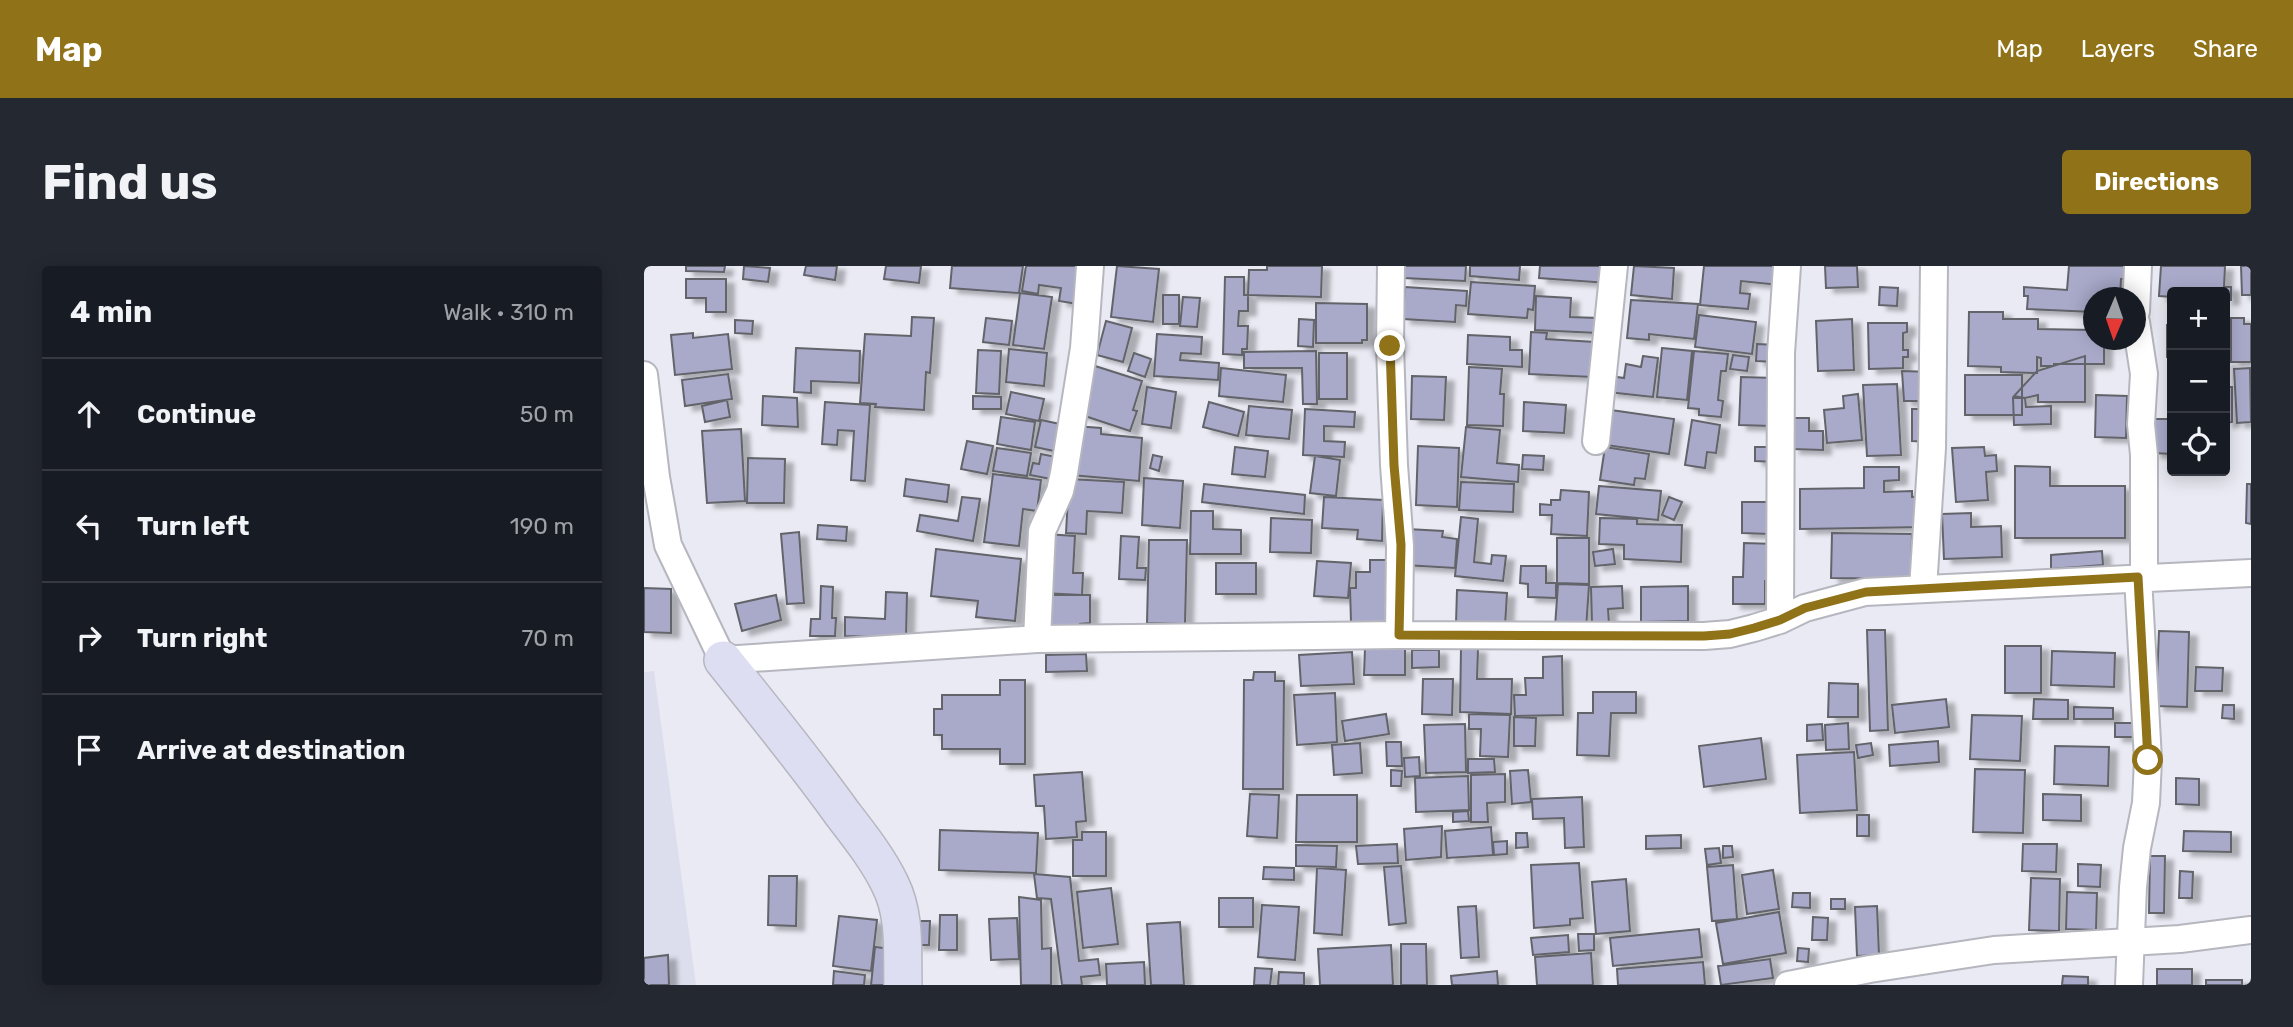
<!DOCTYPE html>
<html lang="en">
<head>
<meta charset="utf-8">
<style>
  body { margin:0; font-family:Rubik,sans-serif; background:#242831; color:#f1f3f6 }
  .controls { position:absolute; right:21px; top:21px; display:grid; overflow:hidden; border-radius:7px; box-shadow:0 4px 18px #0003 }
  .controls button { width:63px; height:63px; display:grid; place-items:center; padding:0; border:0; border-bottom:2px solid #363941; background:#171b24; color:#f1f3f6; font:35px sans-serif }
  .compass { position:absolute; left:1439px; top:21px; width:63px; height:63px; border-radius:50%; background:#171b24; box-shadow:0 4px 18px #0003; rotate:182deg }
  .stop { position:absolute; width:21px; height:21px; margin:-16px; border:5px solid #907218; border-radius:50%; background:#fff }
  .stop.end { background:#907218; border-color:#fff; box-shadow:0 2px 7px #0008 }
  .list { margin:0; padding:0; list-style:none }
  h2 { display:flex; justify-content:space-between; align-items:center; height:91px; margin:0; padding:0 28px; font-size:30px }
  h2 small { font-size:23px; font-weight:400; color:#9ea1a6 }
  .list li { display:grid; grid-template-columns:46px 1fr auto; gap:21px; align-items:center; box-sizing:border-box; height:112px; padding:0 28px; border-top:2px solid #363941 }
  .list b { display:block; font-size:26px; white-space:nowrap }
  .list em { font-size:23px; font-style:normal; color:#9ea1a6 }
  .icon { flex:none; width:38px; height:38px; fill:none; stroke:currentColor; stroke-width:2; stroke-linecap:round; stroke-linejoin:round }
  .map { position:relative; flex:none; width:1607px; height:719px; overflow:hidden; border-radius:7px }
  header { display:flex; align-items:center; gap:42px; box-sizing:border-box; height:98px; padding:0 35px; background:#907218; color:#fff }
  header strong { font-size:33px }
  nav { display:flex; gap:38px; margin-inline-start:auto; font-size:24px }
  .intro { display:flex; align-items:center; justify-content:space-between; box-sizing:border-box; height:168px; padding:0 42px }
  h1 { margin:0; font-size:49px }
  .button { padding:18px 32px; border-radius:7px; background:#907218; color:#fff; font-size:24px; font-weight:700 }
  main { display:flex; gap:42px; padding:0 42px }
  aside { flex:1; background:#171b24; border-radius:7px; box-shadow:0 4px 18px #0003 }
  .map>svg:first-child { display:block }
  .built { fill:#dddeed }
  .building { fill:#a9aaca; stroke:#63646b; stroke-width:2; filter:url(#shadow) }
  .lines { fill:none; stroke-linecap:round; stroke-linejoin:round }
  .street-casing { stroke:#b6b6bf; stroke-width:30 }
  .secondary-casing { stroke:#b6b6bf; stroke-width:40 }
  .street { stroke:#fff; stroke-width:26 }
  .secondary { stroke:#dedef3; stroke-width:37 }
  .route { stroke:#907218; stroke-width:9 }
</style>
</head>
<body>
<header>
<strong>Map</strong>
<nav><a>Map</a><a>Layers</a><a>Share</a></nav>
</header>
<div class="intro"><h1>Find us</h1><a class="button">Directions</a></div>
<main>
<aside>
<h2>4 min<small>Walk · 310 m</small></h2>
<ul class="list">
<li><svg class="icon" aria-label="ahead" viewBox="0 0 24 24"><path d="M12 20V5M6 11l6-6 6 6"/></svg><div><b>Continue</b></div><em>50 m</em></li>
<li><svg class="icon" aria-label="left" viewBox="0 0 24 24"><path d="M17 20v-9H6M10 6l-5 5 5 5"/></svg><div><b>Turn left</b></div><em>190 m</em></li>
<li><svg class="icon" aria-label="right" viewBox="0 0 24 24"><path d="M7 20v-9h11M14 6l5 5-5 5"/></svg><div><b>Turn right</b></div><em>70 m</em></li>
<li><svg class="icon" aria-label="arrive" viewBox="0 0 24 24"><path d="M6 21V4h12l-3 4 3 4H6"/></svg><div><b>Arrive at destination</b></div></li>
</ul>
</aside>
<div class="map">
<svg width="1607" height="719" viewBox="0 0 1607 719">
  <defs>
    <filter id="shadow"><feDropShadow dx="8" dy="4.5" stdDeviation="2" flood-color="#0004"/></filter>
  </defs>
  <rect width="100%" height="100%" fill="#e9eaf3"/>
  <path class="built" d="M10 405 52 719H0V406Z"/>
  <path class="building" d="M42 0H81L80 6 42 5Z
    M100 0 126 2 124 16 99 13Z
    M162 0H193L191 14 160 9Z
    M242 0H277L275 17 240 13Z
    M308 0H379L375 27 306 22Z
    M382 0H440L434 38 415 35 417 22 395 19 394 28 378 25Z
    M473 0 515 3 509 56 467 51Z
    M623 0H678L677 31 604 29 605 4H623Z
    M761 0H822L821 15 760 12Z
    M826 0H876L875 14 826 10Z
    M896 0H965L964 17 895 12Z
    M990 0 1030 2 1028 33 987 29Z
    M1060 0H1131L1137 19 1097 15 1096 27 1106 28 1104 43 1056 39Z
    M1181 0H1213L1214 21 1182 22Z
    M1425 0H1482L1481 13H1477L1476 32H1450V49L1449 46 1383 43 1384 30H1380V21L1423 24Z
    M1517 0H1581L1580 21H1587V34H1581V26H1528V31L1515 30Z
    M1597 0H1607V29H1598Z
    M581 11H600V29H604V45H595L594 60H604L603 83H598V89L579 88Z
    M42 13H82V46H62V32H42Z
    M827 16 891 20 889 44 884 43 883 52 824 48Z
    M761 21 823 25 822 40 812 39 811 56 759 53Z
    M1236 21 1254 22 1253 40 1235 39Z
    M376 27 408 31 400 83 369 79Z
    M519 29H535V58H519Z
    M892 30 927 32 926 51 954 52V67L891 64Z
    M539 31 556 32 553 61 536 60Z
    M987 34 1054 38 1050 73 1005 68V74L983 72Z
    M672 37 723 38V74H718V77H672Z
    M1325 46H1359V53H1394V63L1450 64V74H1460V98H1410V100H1397V92L1393 91V107L1357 106V101L1324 100Z
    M1055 49 1112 56 1108 88 1051 81Z
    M268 51 290 52 286 107 282 106 280 144 231 141 232 138 216 137 221 68 267 70Z
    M342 52 368 55 365 79 339 76Z
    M1587 52H1600V58H1607V96H1587Z
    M655 53 670 54 669 81 654 80Z
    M1208 53 1210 104 1174 105 1172 55Z
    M91 54 109 55 108 68 91 67Z
    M462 55 488 62 479 96 453 89Z
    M1224 57H1263V66L1259 67V84H1264V91H1259V102L1225 103Z
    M1523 59H1528V91H1523Z
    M887 66 903 67 902 73 951 76 949 111 885 108Z
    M49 67V72L84 68 88 103 31 109 27 69Z
    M513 68 558 71 557 88 537 87 536 94 575 97 574 114 510 110Z
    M824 69 866 71V84H878V101L823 98Z
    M1113 78 1133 79 1132 96 1112 95Z
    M152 82 216 85 215 117 167 115V127L150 126Z
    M1018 82 1048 85 1043 134 1013 131Z
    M365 83 403 87 400 120 362 116Z
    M334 84 357 85 355 128 332 127Z
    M672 85 673 138H659L658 102H600V86Z
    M1050 85 1084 88 1082 105H1077L1074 134 1079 135 1077 151 1055 149V143L1044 142Z
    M490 87 507 93 501 111 484 105Z
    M675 87H703V133H675Z
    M1089 89 1105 91 1103 105 1086 103Z
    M999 90 1014 92 1009 131 964 126 966 110 980 112 982 98 997 101Z
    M1441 90V136H1394V129L1381 132 1370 130 1393 105Z
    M1581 95H1583L1584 121H1588V156L1581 157Z
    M448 99 498 115 489 144 493 145 486 165 432 147Z
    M825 101 858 103 856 128H860L859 160 823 159Z
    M577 102 642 109 639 136 575 130Z
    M1606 102 1607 156 1593 157 1590 103Z
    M1258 105 1286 106 1285 135H1260Z
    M84 108 88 133 41 140 38 114Z
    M1321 109H1378V149H1321Z
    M768 110 802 111 800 154 767 153Z
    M1097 111 1130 112 1128 160 1095 159Z
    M1253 118 1257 189 1223 190 1219 119Z
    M503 121 532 126 527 162 498 158Z
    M367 126 400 133 395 155 362 148Z
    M1214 128 1218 174 1183 177 1180 144 1200 142 1199 130Z
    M1452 129 1483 130 1482 172 1451 171Z
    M119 130 153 132 154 161 118 159Z
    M329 130 357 131V143H329Z
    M1369 132H1381L1382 141 1407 140V158L1370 159Z
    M83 134 86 151 61 156 58 140Z
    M181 136 226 139 221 215 207 214 210 165 194 164 193 179 178 178Z
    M565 136 600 146 594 170 559 161Z
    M880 136 922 139 920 167 879 165Z
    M605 140 648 144 645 173 602 169Z
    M661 143 711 146 710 161 680 160V175L701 176 700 191 659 189Z
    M1268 143H1286L1285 176 1268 175Z
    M967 144 1030 153 1025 188 962 179Z
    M357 151 391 156 387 184 353 178Z
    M1149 152H1165V165H1179V184L1148 183Z
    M1511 153H1528V188L1509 187Z
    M397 154 416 158 410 185 391 181Z
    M1048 154 1076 159 1072 187 1063 186 1061 202 1041 199Z
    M431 160 457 162V168L498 172 495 215 427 209Z
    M822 161 856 164 853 197 875 199 874 216 817 211Z
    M97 163 101 235 63 237 58 165Z
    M323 175 349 180 343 208 317 203Z
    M774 180 815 182 813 241 772 239Z
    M591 181 624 185 621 211 588 208Z
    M961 181 1005 188 1001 213 991 212 990 219 956 214Z
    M1111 181H1131V196L1111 195Z
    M1340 181 1341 190 1352 189 1353 205 1342 206 1344 234 1312 236 1308 182Z
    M353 182 387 187 383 210 349 205Z
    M397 188 412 191 407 213 386 209 389 197 395 198Z
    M509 189 518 191 515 205 506 202Z
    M879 189 900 190 899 204 878 203Z
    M671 190 696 194 692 230 666 227Z
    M104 192 141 193 140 237H103Z
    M1371 200 1406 201V220H1481V272H1371Z
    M1220 201H1255V214L1240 215V226L1268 225V231H1281L1282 261 1156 263V223L1220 222Z
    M349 208 397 214 393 245 379 243 375 280 340 276Z
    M500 212 539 215 536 262 498 259Z
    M262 213 305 219 303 236 260 230Z
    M425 213 480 216 478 247 443 245 442 268 422 267Z
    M817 216 870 218 869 246 815 244Z
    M560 218 661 229 660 248 558 236Z
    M1603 218H1607V258L1602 257Z
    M955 220 1017 225 1014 254 952 248Z
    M917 224 945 226 943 270 907 268 908 249H896V238L907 239V234H916Z
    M318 231 336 233 329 275 273 265 276 249 314 255Z
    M680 231 739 234 738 275 713 273 714 264 678 262Z
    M1025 231 1038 236 1030 254 1018 249Z
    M1098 236H1126V268L1098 267Z
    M547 245H569V263L597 264V288H546Z
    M1327 247V261L1357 260 1358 291 1300 293 1298 248Z
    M817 251 834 253 830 296 847 298 848 289 862 290 859 315 811 310Z
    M627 252 668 254 667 287 626 286Z
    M956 252 993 253V258L1038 259 1037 296 980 293V279L955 278Z
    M174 259 203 261 202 275 173 273Z
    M763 263 799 265 798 271 813 273 811 302 761 299Z
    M155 266 160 337 143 338 137 268Z
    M1188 267 1268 268 1267 313 1187 312Z
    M401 268 431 270 429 307H439L438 329 398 327Z
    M477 270 495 271 493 302H502L501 314 475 313Z
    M913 272H945V318L913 317Z
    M505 274H543L541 358 503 357Z
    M1100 277 1132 278 1131 315H1121V338H1089V311H1099Z
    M292 283 377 293 371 355 332 351 334 335 287 330Z
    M969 283 971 298 951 300 949 286Z
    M1458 285 1459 299 1407 303V289Z
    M726 294H748L749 356H707L706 322H712V306H726Z
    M673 295 707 297 704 332 670 330Z
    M572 297H612V328H572Z
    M877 300H902V317H912V332L884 331V318L876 317Z
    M914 318 945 319 942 363 911 361Z
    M177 320 189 321 188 352H192L191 370H166L167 353H176Z
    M978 320 979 342 964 343 965 358H948L947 321Z
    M1044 320V355L997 356V321Z
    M0 322 27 323V367L0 366Z
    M813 324 863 327 861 360 812 357Z
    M242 326 263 327 262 372 201 370V351L241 353Z
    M132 329 137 354 98 365 91 338Z
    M399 329H446V357L436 358V360H399Z
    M1223 364H1241L1244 464 1226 465Z
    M1515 365 1545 366 1543 441 1512 440Z
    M1361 380H1397V427H1361Z
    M721 382H761V409H720Z
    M817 382 834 383 833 413H868L867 448 816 446Z
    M768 384H795V401L768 402Z
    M1408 385 1471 387 1470 421 1407 419Z
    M708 386 710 418 657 420 655 389Z
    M442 388 443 405 402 406V389Z
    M918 390 919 449 871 450 870 429H882L881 412H899V391Z
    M1552 401 1579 402 1578 425H1551Z
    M610 406H631V415H640L639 523H599L600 414H609Z
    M779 413H809L808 449 778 448Z
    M356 414H381V498H356V483H298V469H290V443H298V429H356Z
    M1185 417 1214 418V451H1184Z
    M949 426H992V447H967L965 490 933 489 934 447H949Z
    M691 427 693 476 653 479 650 429Z
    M1302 433 1305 461 1251 467 1248 439Z
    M1390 433 1424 434V453H1389Z
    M1579 439H1590V453L1578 452Z
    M1430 441 1469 442V453H1430Z
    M742 448 745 468 701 475 698 455Z
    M825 448 866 449 864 491 836 490 837 463H825Z
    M1328 449 1378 450 1376 495 1326 493Z
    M870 451 892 452 891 480H870Z
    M1204 457 1205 483 1182 484 1181 459Z
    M1471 457H1493L1492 471H1471Z
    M821 458 822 506 782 507 780 459Z
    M1178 458 1179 474 1163 475V459Z
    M1117 472 1122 513 1060 521 1055 480Z
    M1294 475 1295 496 1246 500 1245 479Z
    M742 476H757L758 500H743Z
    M716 477 718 507 690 509 688 479Z
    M1227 477 1229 489 1214 492 1212 479Z
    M1411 480 1465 481 1464 520 1410 518Z
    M1210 486 1213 544 1156 547 1153 489Z
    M775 491 776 510 761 511 760 492Z
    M824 493H850L851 506 824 507Z
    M1331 503 1381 504 1379 567 1329 566Z
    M747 504 758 505 757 520H747Z
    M884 504 887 536 868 538 866 505Z
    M438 506 442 555 432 556 433 571 402 573 400 540H392L390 509Z
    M861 508V536L843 537 844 556H827V509Z
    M824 510 825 544 772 546 771 512Z
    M1532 512 1555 513V539L1532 538Z
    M606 528 635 529 633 572 603 570Z
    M1399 528 1437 529V555L1399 554Z
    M653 529H713V576H652Z
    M938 531 940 581 921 582 920 552 889 553 888 533Z
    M824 545 825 555 809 556V546Z
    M1213 549H1225V570H1213Z
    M798 560 797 591 762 594 760 563Z
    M847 561 849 589 803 592 801 565Z
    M296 564 394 567 392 607 295 604Z
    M1540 565 1587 566V586L1539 585Z
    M438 566H462V610H429V574H438Z
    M872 567H883L884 581 872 582Z
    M1037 569V582L1002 583V570Z
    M863 575V588L850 589 849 576Z
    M753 578 754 597 714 598 712 580Z
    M1379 578H1413L1412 606 1378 605Z
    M652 579 693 580 692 601 652 600Z
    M1079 580H1088L1089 591 1079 592Z
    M1075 582 1077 597 1063 599 1061 583Z
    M1506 590H1521L1520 647H1505Z
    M935 597 939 652 926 653V659L890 662 887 599Z
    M1434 598 1457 599 1456 621 1434 620Z
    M1089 599 1093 653 1068 655 1063 601Z
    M757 600 762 657 745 659 740 601Z
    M620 601 650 602V614L619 613Z
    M673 602 702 604 698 669 670 667Z
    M1129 604 1135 643 1103 648 1098 609Z
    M1536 605 1549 606 1548 632H1535Z
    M390 608 426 611 435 695 454 693 456 709 437 711 438 719H418L407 633 393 632Z
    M125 610H153L152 660 124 659Z
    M1387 612 1416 613 1415 665 1385 664Z
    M982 613 986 665 952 668 948 616Z
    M467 622 474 678 439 682 433 626Z
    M1423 626 1453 627 1452 664 1422 663Z
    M1149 627H1166V642L1148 641Z
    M375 631 397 634 398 683 407 682V719H377Z
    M575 632H609V661H575Z
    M1187 633H1201V643H1187Z
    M618 639 655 641 651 694 614 691Z
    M832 640 835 691 817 692 814 641Z
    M1233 640 1235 689 1213 690 1211 641Z
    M1135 646 1142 687 1079 698 1072 657Z
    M296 649H313V684H295Z
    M195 650 233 654 227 705 189 700Z
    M1169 651 1184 652 1183 674H1168Z
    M373 652 375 693 347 694 345 653Z
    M272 655H286L285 679H271Z
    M536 656 540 719H507L503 658Z
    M1055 663 1058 691 969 700 966 672Z
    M934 668H950V684L935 685Z
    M924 669 925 686 889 689 887 672Z
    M757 678H782L783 719H757Z
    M747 679 749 719H676L674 683Z
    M231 681 249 683 245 719H227Z
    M1154 682 1165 683 1164 696 1153 695Z
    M947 687 949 719H893L891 691Z
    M24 689 25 719H0V692Z
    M1126 693 1129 712 1077 719 1074 700Z
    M500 696 501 719H463L462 698Z
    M1059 696 1061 719H974L973 703Z
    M611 702 628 703 626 719H610Z
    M1513 703H1548V719H1513Z
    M190 705 221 709 220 719H189Z
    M853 705 854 719H808L807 710Z
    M635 706 660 707V719H634Z
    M1419 710 1444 711V719H1418Z
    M1562 714H1598V719H1562Z"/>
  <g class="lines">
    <g class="street-casing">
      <path id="street" d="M747 0 746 80 750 199 756 280 755 369
        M1492 45 1494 0
        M1492 56 1500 108 1497 158 1500 189V311
        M0 109 12 211 24 279 79 394 393 373 755 369 1060 370 1086 368 1110 362 1136 354 1161 342 1221 326 1607 307
        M952 175 970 0
        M1279 323 1288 182 1290 0
        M1136 354 1137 87 1143 0
        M393 373 398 265 416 225 420 207 440 82 446 0
        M1144 719 1226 703 1350 684 1536 673 1607 664
        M1485 719 1489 621 1493 582 1502 537 1504 494 1494 311"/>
    </g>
    <g class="secondary-casing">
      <path id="secondary" d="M79 394C119 444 160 494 198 547 215 569 234 593 246 618 262 650 258 685 259 719"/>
    </g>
    <use href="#street" class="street"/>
    <use href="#secondary" class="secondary"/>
  </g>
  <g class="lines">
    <path class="route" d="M746 80 750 199 757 279 755 369 1060 370 1086 368 1110 362 1136 354 1161 342 1222 326 1494 311 1504 494"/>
  </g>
</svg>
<div class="controls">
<button>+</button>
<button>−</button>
<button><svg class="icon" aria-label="locate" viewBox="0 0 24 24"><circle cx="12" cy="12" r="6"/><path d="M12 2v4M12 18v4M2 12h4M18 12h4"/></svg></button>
</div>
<svg class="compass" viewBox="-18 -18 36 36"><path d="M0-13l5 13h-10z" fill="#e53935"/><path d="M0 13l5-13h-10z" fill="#9ea1a6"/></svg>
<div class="stop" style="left:1504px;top:494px"></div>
<div class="stop end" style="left:746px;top:80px"></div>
</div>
</main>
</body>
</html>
